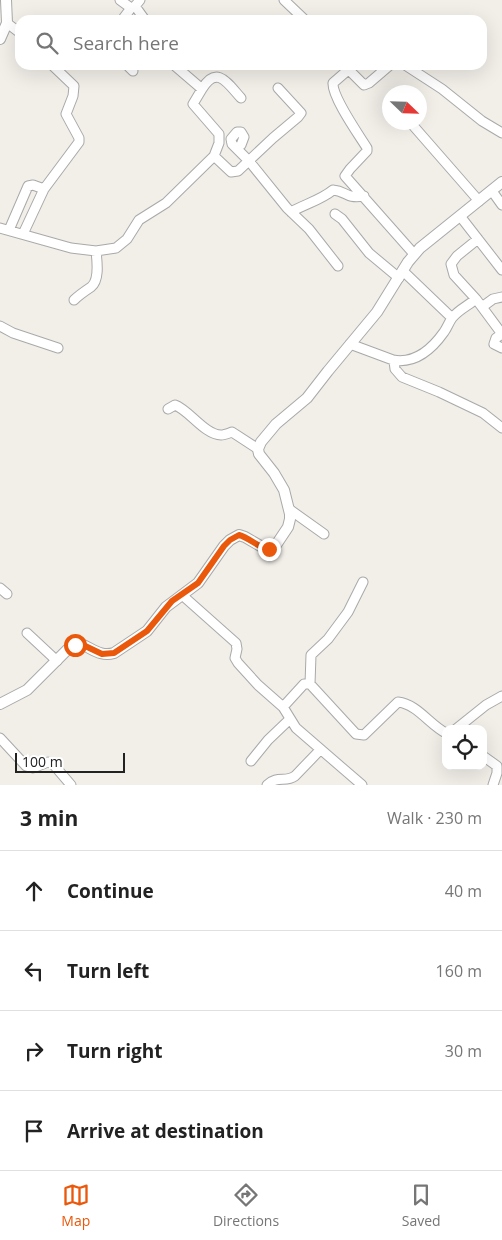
<!DOCTYPE html>
<html lang="en">
<head>
<meta charset="utf-8">
<style>
  body { margin:0; font-family:"Open Sans",sans-serif; background:#f6f6f6; color:#222 }
  .controls { position:absolute; right:15px; bottom:15px; display:grid; overflow:hidden; border-radius:10px; box-shadow:0 5px 20px #0002 }
  .controls button { width:45px; height:45px; display:grid; place-items:center; padding:0; border:0; border-bottom:1px solid #e0e0e0; background:#fff; color:#222; font:25px sans-serif }
  .compass { position:absolute; left:382px; top:85px; width:45px; height:45px; border-radius:50%; background:#fff; box-shadow:0 5px 20px #0002; rotate:113deg }
  .scale { position:absolute; left:15px; bottom:12px; width:110px; box-sizing:border-box; padding-left:5px; border:2px solid #222; border-top:0; font-size:14px; line-height:18px; white-space:nowrap; color:#222; -webkit-text-stroke:4px #fff; paint-order:stroke }
  .stop { position:absolute; width:15px; height:15px; margin:-11px; border:4px solid #ea580c; border-radius:50%; background:#fff }
  .stop.end { background:#ea580c; border-color:#fff; box-shadow:0 1px 5px #0008 }
  .list { margin:0; padding:0; list-style:none }
  h2 { display:flex; justify-content:space-between; align-items:center; height:65px; margin:0; padding:0 20px; font-size:21px }
  h2 small { font-size:16px; font-weight:400; color:#767676 }
  .list li { display:grid; grid-template-columns:32px 1fr auto; gap:15px; align-items:center; box-sizing:border-box; height:80px; padding:0 20px; border-top:1px solid #e0e0e0 }
  .list b { display:block; font-size:19px; white-space:nowrap }
  .list em { font-size:16px; font-style:normal; color:#767676 }
  .icon { flex:none; width:28px; height:28px; fill:none; stroke:currentColor; stroke-width:2; stroke-linecap:round; stroke-linejoin:round }
  .map { position:relative; flex:none; width:502px; height:785px; overflow:hidden }
  .search { position:absolute; background:#fff; box-shadow:0 5px 20px #0002; left:15px; right:15px; top:15px; height:55px; display:flex; align-items:center; gap:12px; box-sizing:border-box; padding:0 18px; border-radius:15px; color:#767676; font-size:19px }
  .sheet { height:385px; background:#fff }
  nav { display:flex; justify-content:space-around; align-items:center; box-sizing:border-box; height:70px; border-top:1px solid #e0e0e0; background:#fff; font-size:14px; color:#767676 }
  nav a { display:grid; justify-items:center; gap:2px }
  nav .on { color:#ea580c }
  .map>svg:first-child { display:block }
  .lines { fill:none; stroke-linecap:round; stroke-linejoin:round }
  .minor-casing { stroke:#a9a9a9; stroke-width:11 }
  .tertiary-casing { stroke:#a9a9a9; stroke-width:12 }
  .minor { stroke:#fff; stroke-width:9 }
  .tertiary { stroke:#fff; stroke-width:10 }
  .route { stroke:#ea580c; stroke-width:6 }
</style>
</head>
<body>
<div class="map">
<svg width="502" height="785" viewBox="0 0 502 785">
  <rect width="100%" height="100%" fill="#f2efe9"/>
  <g class="lines">
    <g class="minor-casing">
      <path id="minor" d="M120 0 131 8
        M140 0 135 6 145 20
        M284 0 305 20
        M122 20 131 8 135 6
        M7 23 20 33
        M127 65 133 71
        M174 65 202 89 193 104 219 134V143L214 156
        M344 65 364 85 369 83 390 65
        M405 65 442 89 482 121 502 133
        M348 70 333 83C332 97 359 135 367 148V151L350 169 345 176 414 254
        M202 89C217 64 228 84 241 98
        M410 122 479 201
        M236 148 241 145 244 137 241 132H237L231 139 232 144 249 161 287 208 309 229 338 266
        M492 191 502 205
        M291 212C305 204 321 200 333 190 347 191 345 199 364 196
        M335 214 342 219 369 253 399 278
        M460 216 502 270
        M0 228 71 248 96 251 116 248 127 239 139 220 166 203 212 158 214 156 231 172 238 171 273 138 298 117 301 113 278 88
        M9 230 28 186 33 185 44 189
        M23 234 44 189 79 142V138L66 114 73 96 74 86 52 65
        M403 271 452 318
        M476 299 454 275 451 264 457 256 478 239
        M74 300C79 295 85 291 91 287 100 280 97 261 96 251
        M482 307 502 334
        M0 326 13 333 58 348
        M502 334 496 338 494 344 502 348
        M350 344 393 360C415 364 432 349 444 332 447 328 449 322 452 318 458 310 469 305 476 299L482 307 493 299 502 297
        M394 361 395 369 402 377 439 392 483 413 502 428
        M168 409 175 405C189 410 205 435 221 435 224 435 229 433 232 432L258 449
        M289 509 324 534
        M0 588 7 594
        M182 595 236 643 237 649 235 658 238 663 258 685 283 707 296 728 362 785
        M27 633 57 661
        M310 684 311 655 328 639 348 612 363 582
        M283 707 304 684H310L356 734 364 735 398 702C417 704 430 725 446 733
        M456 729 486 705 502 696
        M0 738 26 766 33 768 48 762 53 764 71 785
        M483 756 497 766V773L493 785
        M251 761 268 740 290 719
        M267 785C278 775 285 783 295 776L320 750"/>
    </g>
    <g class="tertiary-casing">
      <path id="tertiary" d="M0 39 7 23 6 0
        M0 704 27 690 70 647 81 644C93 649 101 657 114 653L147 631 166 607 198 583 224 546 230 540 239 535 245 537 264 548 269 549 276 545 288 527 290 519V514L284 490 274 473 259 454 258 449 261 442 276 424 307 398 328 371 377 312 408 262 420 248 502 182"/>
    </g>
    <use href="#minor" class="minor"/>
    <use href="#tertiary" class="tertiary"/>
  </g>
  <g class="lines">
    <path class="route" d="M75 645 81 644 102 654 114 653 147 631 172 601 198 583 224 546 230 540 239 535C250 538 258 548 269 549"/>
  </g>
</svg>
<div class="controls">
<button><svg class="icon" aria-label="locate" viewBox="0 0 24 24"><circle cx="12" cy="12" r="6"/><path d="M12 2v4M12 18v4M2 12h4M18 12h4"/></svg></button>
</div>
<svg class="compass" viewBox="-18 -18 36 36"><path d="M0-13l5 13h-10z" fill="#e53935"/><path d="M0 13l5-13h-10z" fill="#767676"/></svg>
<div class="scale">100 m</div>
<div class="stop" style="left:75px;top:645px"></div>
<div class="stop end" style="left:269px;top:549px"></div>
<div class="search"><svg class="icon" aria-label="search" viewBox="0 0 24 24"><circle cx="10" cy="10" r="6"/><path d="M15 15l6 6"/></svg>Search here</div>
</div>
<section class="sheet">
<h2>3 min<small>Walk · 230 m</small></h2>
<ul class="list">
<li><svg class="icon" aria-label="ahead" viewBox="0 0 24 24"><path d="M12 20V5M6 11l6-6 6 6"/></svg><div><b>Continue</b></div><em>40 m</em></li>
<li><svg class="icon" aria-label="left" viewBox="0 0 24 24"><path d="M17 20v-9H6M10 6l-5 5 5 5"/></svg><div><b>Turn left</b></div><em>160 m</em></li>
<li><svg class="icon" aria-label="right" viewBox="0 0 24 24"><path d="M7 20v-9h11M14 6l5 5-5 5"/></svg><div><b>Turn right</b></div><em>30 m</em></li>
<li><svg class="icon" aria-label="arrive" viewBox="0 0 24 24"><path d="M6 21V4h12l-3 4 3 4H6"/></svg><div><b>Arrive at destination</b></div></li>
</ul>
</section>
<nav>
<a class="on"><svg class="icon" aria-label="map" viewBox="0 0 24 24"><path d="M3 6l6-2 6 2 6-2v14l-6 2-6-2-6 2zM9 4v14M15 6v14"/></svg>Map</a>
<a><svg class="icon" aria-label="directions" viewBox="0 0 24 24"><path d="M12 3l9 9-9 9-9-9zM9 14v-3h6M13 9l2 2-2 2"/></svg>Directions</a>
<a><svg class="icon" aria-label="saved" viewBox="0 0 24 24"><path d="M7 4h10v16l-5-4-5 4z"/></svg>Saved</a>
</nav>
</body>
</html>
